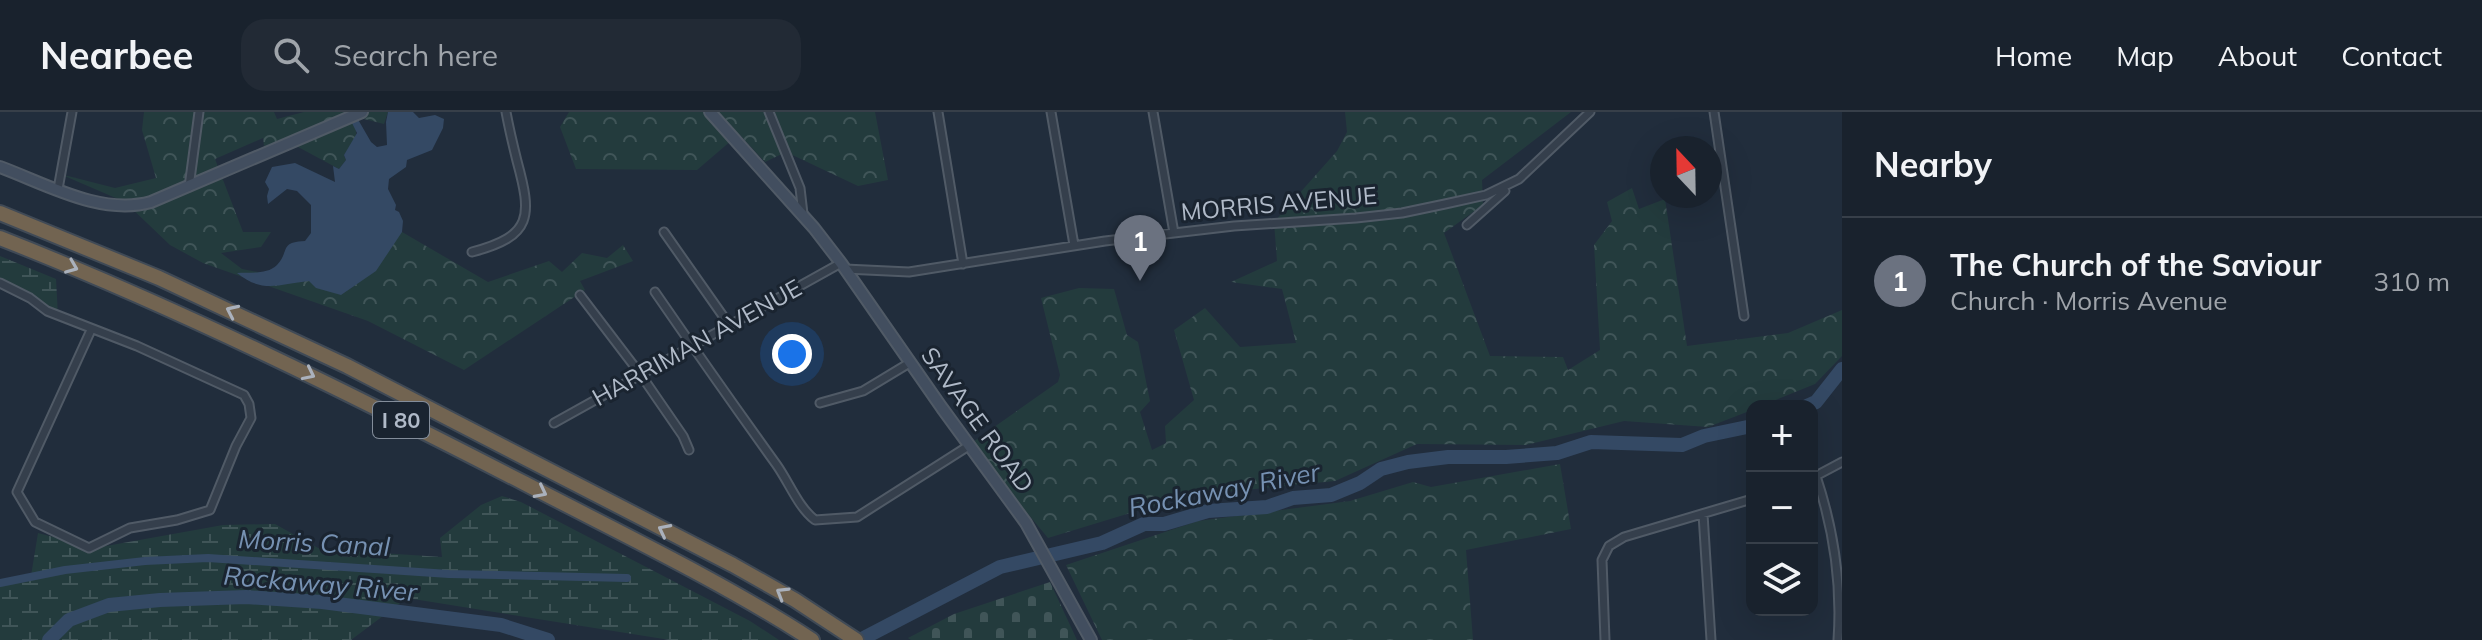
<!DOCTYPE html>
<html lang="en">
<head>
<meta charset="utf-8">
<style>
  body { margin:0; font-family:Mulish,sans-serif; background:#222a35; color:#f1f3f6 }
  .controls { position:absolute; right:24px; bottom:24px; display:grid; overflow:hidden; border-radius:16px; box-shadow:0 8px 32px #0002 }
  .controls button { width:72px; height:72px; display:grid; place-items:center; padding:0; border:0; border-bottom:2px solid #373f49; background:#19222d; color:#f1f3f6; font:40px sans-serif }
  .compass { position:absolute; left:1650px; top:24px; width:72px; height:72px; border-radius:50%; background:#19222d; box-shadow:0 8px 32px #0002; rotate:338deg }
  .you { position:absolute; left:792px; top:242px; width:28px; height:28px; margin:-20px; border:6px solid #fff; border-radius:50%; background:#1a73e8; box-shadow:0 0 0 12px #1a73e833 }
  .badge { display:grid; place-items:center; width:52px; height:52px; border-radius:50%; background:#7fb5fd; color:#fff; font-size:26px; font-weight:700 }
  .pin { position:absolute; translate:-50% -66px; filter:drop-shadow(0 2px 4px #0008) }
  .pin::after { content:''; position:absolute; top:42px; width:28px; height:24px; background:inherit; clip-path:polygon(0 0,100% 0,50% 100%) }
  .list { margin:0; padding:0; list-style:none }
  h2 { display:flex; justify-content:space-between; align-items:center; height:104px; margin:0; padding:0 32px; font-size:34px }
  h2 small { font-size:26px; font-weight:400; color:#9fa4aa }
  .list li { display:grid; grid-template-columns:52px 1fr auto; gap:24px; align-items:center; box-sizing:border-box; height:128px; padding:0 32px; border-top:2px solid #373f49 }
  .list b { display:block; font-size:30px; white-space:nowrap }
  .list p { margin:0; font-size:26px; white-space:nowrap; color:#9fa4aa }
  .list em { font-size:26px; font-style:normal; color:#9fa4aa }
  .icon { flex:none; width:44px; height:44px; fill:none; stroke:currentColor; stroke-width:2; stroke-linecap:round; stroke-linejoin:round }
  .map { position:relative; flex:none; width:1842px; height:528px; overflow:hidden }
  header { display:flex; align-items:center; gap:48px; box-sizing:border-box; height:112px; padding:0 40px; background:#19222d; border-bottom:2px solid #373f49 }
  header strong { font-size:38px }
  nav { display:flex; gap:44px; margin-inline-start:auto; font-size:28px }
  .search { width:560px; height:72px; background:#222a35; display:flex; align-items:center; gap:20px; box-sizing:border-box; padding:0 28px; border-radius:24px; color:#9fa4aa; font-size:30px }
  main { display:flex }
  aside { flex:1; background:#19222d }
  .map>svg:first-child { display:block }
  .forest { fill:url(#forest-crowns) }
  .wetland { fill:url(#wetland-marsh) }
  .cemetery { fill:url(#cemetery-stones) }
  .water { fill:#344964 }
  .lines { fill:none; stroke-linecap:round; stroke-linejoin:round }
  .canal { stroke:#344964; stroke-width:8 }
  .river { stroke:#344964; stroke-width:14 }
  .street-casing { stroke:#505a66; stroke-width:11 }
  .secondary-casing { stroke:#505a66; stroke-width:14 }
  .highway-casing { stroke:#404a56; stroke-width:18 }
  .street { stroke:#353f4c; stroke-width:7 }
  .secondary { stroke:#424e5f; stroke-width:10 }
  .highway { stroke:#726451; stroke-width:14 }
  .oneway { stroke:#aab1bc }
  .labels { text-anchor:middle; stroke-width:6; stroke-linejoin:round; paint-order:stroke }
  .shield { fill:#1a2430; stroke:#838d9a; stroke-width:2 }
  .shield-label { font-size:22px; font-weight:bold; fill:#b0bac8 }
  .street-label { font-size:24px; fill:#b0bac8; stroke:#1a2430 }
  .water-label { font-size:26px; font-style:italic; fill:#7691b2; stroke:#1a2430 }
</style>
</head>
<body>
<header>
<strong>Nearbee</strong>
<div class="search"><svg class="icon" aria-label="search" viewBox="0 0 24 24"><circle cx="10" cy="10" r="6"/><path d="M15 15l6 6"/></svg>Search here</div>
<nav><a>Home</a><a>Map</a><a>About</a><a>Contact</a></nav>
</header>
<main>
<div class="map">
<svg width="1842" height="528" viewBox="0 0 1842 528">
  <defs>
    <pattern id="forest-crowns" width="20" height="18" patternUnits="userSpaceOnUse" patternTransform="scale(2)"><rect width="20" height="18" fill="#233b3d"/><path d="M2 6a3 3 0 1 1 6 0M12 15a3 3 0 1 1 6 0" fill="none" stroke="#405558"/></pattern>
    <pattern id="wetland-marsh" width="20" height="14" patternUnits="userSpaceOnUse" patternTransform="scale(2)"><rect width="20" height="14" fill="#233b3d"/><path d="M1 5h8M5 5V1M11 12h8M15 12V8" fill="none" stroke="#405558"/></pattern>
    <pattern id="cemetery-stones" width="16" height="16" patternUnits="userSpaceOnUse" patternTransform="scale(2)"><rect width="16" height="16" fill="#233b3d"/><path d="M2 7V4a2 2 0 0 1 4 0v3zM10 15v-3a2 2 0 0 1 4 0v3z" fill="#405558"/></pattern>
  </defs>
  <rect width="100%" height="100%" fill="#212d3c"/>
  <path class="forest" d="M144 0H274L277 7 304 0H388L384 12 356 5V26L344 43 346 48 339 57 287 29 264 34 263 26 215 47 243 120H271L261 135 221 141 242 157 273 163 390 113 488 170 549 149 562 160 582 141 607 146 623 133 633 149 580 169 585 178 464 258 368 209 203 151 170 133 125 90 60 62 115 76 156 66 142 18Z
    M569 0H875L888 68 858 74 786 40 765 50 739 22 697 58 576 57 560 15Z
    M1345 0H1571L1482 68 1483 93 1444 121 1490 244 1563 245 1568 258 1600 238 1594 133 1612 109 1607 90 1632 76 1639 97 1665 87 1687 234 1788 221 1842 198V244L1815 272 1761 294H1752V298L1708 315 1624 309 1526 333 1417 332 1335 369 1186 384 1048 426 970 332 1058 270 1060 263 1041 186 1079 176 1114 177 1127 223 1138 230 1150 289 1140 300 1152 338 1166 331 1165 314 1194 288 1174 218 1205 196 1240 235 1296 231 1282 177 1231 170 1277 149 1274 110 1337 39 1347 20Z
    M1560 352 1571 417 1466 438 1473 528H1102L1066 453 1198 409 1350 389 1413 370 1431 375Z"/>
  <path class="wetland" d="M0 144 56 167 58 204 0 174Z
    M502 384 521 390 750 509 779 528H670L407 486 351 528H0V468L31 464 38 421 95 436 223 413 275 412 320 437 442 445 440 426 481 393Z"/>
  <path class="cemetery" d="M1050 470 1077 528H911L908 526 954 502Z"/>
  <path class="water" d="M388 0H413L419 6 435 3 444 7 443 16 432 38 407 48 406 55 389 67 388 77 396 93 395 98 399 100 403 109 402 120 376 159 341 183 316 176 309 169C279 172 263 182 237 161 249 160 267 163 277 153 290 139 279 130 305 129L311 121V93L297 79 287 77 268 92 267 84 269 77 265 70 272 55 295 51 335 70 333 54 339 57 346 48 344 43 357 21 351 9 356 4 371 30 377 35 387 33 386 10Z"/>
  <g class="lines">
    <path class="canal" d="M0 471 65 458 145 449 208 446 449 462 627 466"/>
    <path class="river" d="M1807 294 1816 290 1842 257
      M49 528 69 508 109 493 160 488 246 485 322 490 501 513 548 528
      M860 528 1000 455 1102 431 1144 412H1164L1208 399 1267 395 1293 386 1331 383 1360 371 1381 357 1408 350 1448 345H1506L1557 341 1591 330 1682 333 1704 324 1752 314"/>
    <g class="street-casing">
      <path id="street" d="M769 0 800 76 803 102
        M938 0 963 152
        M1051 0 1074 133
        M1153 0 1174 121
        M1714 0 1744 204
        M189 75 199 0
        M58 77 72 0
        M1467 113 1505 79
        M664 120 730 214
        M472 140C533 124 532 104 517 49 513 33 509 16 506 0
        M845 157 909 160 1105 129 1234 114 1356 106 1402 101 1445 92 1486 83 1519 67 1590 0
        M0 171 30 186 47 199 137 234 244 283 249 292 251 306 236 334 210 398 177 408 130 416 89 436 35 410 17 380 91 218
        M655 180C695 238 735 295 776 352 789 370 798 395 815 408L857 405 970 333
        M580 183 641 263 683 324 689 338
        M820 291 863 279 911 250
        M554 311 841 151
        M1816 364C1834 418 1842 471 1838 528
        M1812 366 1842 350
        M1703 402 1711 528
        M1605 528 1602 448 1609 434 1624 425 1752 387"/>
    </g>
    <g class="secondary-casing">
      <path id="secondary" d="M710 0 814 116 841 151 942 296 1026 411 1091 528
        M0 55C46 72 101 104 151 90L362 0"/>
    </g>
    <g class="highway-casing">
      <path id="highway" d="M0 101 159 166 347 254 733 453 795 488 856 528
        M0 126C181 197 353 283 526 372 622 422 721 469 812 528"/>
    </g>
    <use href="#street" class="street"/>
    <use href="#secondary" class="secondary"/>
    <use href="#highway" class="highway"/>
  </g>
  <defs><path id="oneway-chevron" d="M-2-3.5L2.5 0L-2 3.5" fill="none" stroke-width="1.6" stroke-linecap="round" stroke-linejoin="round" transform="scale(2)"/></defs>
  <g class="oneway">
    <use href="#oneway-chevron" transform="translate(72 155) rotate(22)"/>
    <use href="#oneway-chevron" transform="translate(232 199) rotate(-155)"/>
    <use href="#oneway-chevron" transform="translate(309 262) rotate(26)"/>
    <use href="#oneway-chevron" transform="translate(541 380) rotate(27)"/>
    <use href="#oneway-chevron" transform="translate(664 418) rotate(-153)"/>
    <use href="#oneway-chevron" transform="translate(782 481) rotate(-149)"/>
  </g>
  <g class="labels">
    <rect class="shield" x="373" y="290" width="56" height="36" rx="6"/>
    <g class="shield-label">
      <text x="401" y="316">I 80</text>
    </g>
    <g class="street-label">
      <text transform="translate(1279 92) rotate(-5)" y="8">MORRIS AVENUE</text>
      <text transform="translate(697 231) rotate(-29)" y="8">HARRIMAN AVENUE</text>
      <text transform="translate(977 308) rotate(54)" y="8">SAVAGE ROAD</text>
    </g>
    <g class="water-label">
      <text transform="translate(1224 378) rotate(-11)" y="9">Rockaway River</text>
      <text transform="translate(314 431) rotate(3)" y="9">Morris Canal</text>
      <text transform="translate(320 472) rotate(5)" y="9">Rockaway River</text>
    </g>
  </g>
</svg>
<div class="controls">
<button>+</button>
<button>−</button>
<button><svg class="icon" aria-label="layers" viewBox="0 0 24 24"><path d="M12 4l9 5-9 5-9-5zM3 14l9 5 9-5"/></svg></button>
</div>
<svg class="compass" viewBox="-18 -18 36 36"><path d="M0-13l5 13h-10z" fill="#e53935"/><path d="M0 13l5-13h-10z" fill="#9fa4aa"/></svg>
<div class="you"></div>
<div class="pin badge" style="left:1140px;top:169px;background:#6b7280">1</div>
</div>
<aside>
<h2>Nearby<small></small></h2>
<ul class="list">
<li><span class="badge" style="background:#6b7280">1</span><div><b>The Church of the Saviour</b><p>Church · Morris Avenue</p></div><em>310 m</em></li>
</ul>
</aside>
</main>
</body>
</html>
